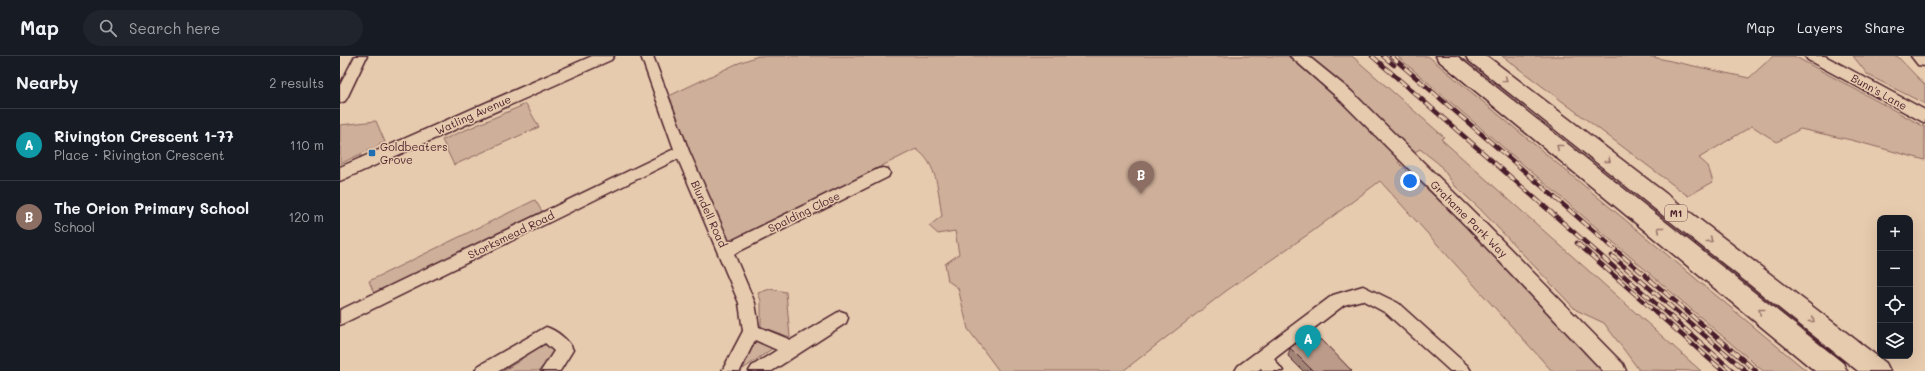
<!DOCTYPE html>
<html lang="en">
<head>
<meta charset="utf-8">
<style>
  body { margin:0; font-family:Mali,sans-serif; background:#20242c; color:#f1f3f6 }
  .controls { position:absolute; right:12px; bottom:12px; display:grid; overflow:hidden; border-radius:8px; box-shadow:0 4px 16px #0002 }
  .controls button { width:36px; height:36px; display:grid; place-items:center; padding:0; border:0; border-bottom:1px solid #363941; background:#171b24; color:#f1f3f6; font:20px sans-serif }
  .you { position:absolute; left:1070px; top:125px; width:14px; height:14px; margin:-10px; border:3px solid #fff; border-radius:50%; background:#1a73e8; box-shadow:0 0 0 6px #1a73e833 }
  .badge { display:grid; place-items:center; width:26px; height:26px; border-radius:50%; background:#0f766e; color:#fff; font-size:13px; font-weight:700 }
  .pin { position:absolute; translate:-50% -33px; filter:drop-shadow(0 1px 2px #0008) }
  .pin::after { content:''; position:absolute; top:21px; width:14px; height:12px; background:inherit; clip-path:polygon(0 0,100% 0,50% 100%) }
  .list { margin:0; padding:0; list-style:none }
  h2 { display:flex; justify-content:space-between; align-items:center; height:52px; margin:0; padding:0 16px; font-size:17px }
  h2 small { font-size:13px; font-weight:400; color:#9ea1a6 }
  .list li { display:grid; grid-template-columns:26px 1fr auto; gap:12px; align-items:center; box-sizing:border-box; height:72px; padding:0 16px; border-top:1px solid #363941 }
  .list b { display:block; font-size:15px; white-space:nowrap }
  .list p { margin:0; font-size:13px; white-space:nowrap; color:#9ea1a6 }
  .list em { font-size:13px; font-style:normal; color:#9ea1a6 }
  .icon { flex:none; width:22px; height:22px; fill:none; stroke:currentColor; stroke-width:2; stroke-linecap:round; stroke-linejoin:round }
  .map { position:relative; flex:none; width:1585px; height:315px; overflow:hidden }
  header { display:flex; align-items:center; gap:24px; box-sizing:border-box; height:56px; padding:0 20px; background:#171b24; border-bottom:1px solid #363941 }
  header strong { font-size:19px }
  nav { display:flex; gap:22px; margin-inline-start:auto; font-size:14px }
  .search { width:280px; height:36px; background:#20242c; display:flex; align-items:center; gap:10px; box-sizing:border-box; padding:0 14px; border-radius:22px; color:#9ea1a6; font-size:15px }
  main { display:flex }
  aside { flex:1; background:#171b24 }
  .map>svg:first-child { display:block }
  .green { fill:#ceaf99; stroke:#8c6762 }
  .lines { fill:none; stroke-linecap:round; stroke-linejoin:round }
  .minor-casing { stroke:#4a1f2b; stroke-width:3 }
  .tertiary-casing { stroke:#4a1f2b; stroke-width:3 }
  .trunk-casing { stroke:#4a1f2b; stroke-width:3 }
  .motorway-casing { stroke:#4a1f2b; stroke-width:3 }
  .minor { fill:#e7cbae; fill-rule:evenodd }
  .tertiary { fill:#e7cbae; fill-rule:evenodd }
  .trunk { fill:#e7cbae; fill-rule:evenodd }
  .motorway { fill:#e7cbae; fill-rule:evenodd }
  .rail-casing { stroke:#4a1f2b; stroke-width:4.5 }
  .rail { stroke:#e7cbae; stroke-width:3; stroke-dasharray:9; stroke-linecap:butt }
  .wall { fill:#a28577; stroke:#4a1f2b }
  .building { fill:#bc9b8a; stroke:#4a1f2b }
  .oneway { stroke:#98756c }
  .poi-dot { fill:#1f6fb2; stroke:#e7cbae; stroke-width:1.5 }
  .labels { text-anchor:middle; stroke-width:3; stroke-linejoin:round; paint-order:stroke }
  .shield { fill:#e7cbae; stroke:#795352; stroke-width:1 }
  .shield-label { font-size:10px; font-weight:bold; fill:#4a1f2b }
  .street-label { font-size:11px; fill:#4a1f2b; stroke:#e7cbae }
  .poi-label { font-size:11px; fill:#4a1f2b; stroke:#e7cbae; text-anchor:start }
</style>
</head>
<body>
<header>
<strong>Map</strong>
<div class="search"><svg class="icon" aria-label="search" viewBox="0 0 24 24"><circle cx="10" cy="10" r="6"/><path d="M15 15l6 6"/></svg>Search here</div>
<nav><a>Map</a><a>Layers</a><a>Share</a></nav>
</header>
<main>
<aside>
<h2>Nearby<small>2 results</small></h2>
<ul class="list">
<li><span class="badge" style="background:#0f9aa8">A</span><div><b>Rivington Crescent 1-77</b><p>Place · Rivington Crescent</p></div><em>110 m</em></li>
<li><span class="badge" style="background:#8d6e63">B</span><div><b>The Orion Primary School</b><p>School</p></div><em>120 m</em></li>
</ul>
</aside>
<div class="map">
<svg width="1585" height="315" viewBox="0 0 1585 315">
  <rect width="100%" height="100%" fill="#e7cbae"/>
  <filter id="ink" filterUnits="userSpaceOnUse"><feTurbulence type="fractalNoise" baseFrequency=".025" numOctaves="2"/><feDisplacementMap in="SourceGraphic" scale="8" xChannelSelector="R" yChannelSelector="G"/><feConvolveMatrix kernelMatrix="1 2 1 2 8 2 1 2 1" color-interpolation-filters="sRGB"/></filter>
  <g filter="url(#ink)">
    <path class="green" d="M418 0H1012L1104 81 1101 83 1361 315 1299 314 1264 267 1236 254 1139 152 1115 130 1099 108 1080 93 1058 106 1128 172 1264 315H1212L1040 125 973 175 886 235 783 315H659L628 273 618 232 608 225 605 208 619 198 615 175 598 178 589 170 602 160C598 136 598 108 576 93L381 190 325 49 332 46 329 40 396 8Z
      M1057 0H1088L1467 315H1423Z
      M1162 0H1308L1409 22 1433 0H1454L1585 71V104L1511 84 1460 73 1437 86 1412 70 1359 102 1368 110 1373 126 1348 140Z
      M1513 0H1557L1585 29V48L1528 19Z
      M186 48 199 71 114 109 102 84Z
      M36 65 45 86 0 108V69Z
      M195 144 203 157 35 240 29 225Z
      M430 233 446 236 450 281 421 271V245L418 237Z
      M414 285 433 292 403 313Z
      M200 288 209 290 214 297 210 309 202 311 199 315H163L181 304 186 294Z"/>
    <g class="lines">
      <g class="minor-casing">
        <path id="minor" d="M15 0H27L7 42 5 45 0 47V29Z
          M301 0H313L349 95 389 186 538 113 543 112 548 113 550 117 548 121 394 198 415 247 419 271 451 284 500 255 506 257 508 262 506 267 432 315H409L412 310 437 294 415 284 400 315H382L403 275 399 247 338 103 0 269V254L334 93Z
          M1023 230 1058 247 1128 310 1131 315H1110L1046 257 1022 244 1004 249 934 303 943 315H923L921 312 917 315H895L898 310 993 239Z
          M206 271C216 274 229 284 233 294L220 315H201L214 295 205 287 159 315H135L138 310Z"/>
      </g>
      <g class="tertiary-casing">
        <path id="tertiary" d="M252 0H274L271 4 0 125V111Z
          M950 0H968L1011 35 1140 162 1283 308 1286 315H1263L1128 172 999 43Z
          M1465 0H1485L1585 54V67L1468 4Z"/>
      </g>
      <g class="trunk-casing">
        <path id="trunk" d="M1571 0H1585V10L1578 9Z"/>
      </g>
      <g class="motorway-casing">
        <path id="motorway" d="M1096 0H1117L1503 307 1507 315H1475L1098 4Z
          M1126 0H1147L1546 307 1550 315H1518L1128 4Z"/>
      </g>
      <use href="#minor" class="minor"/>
      <use href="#tertiary" class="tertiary"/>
      <use href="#trunk" class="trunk"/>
      <use href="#motorway" class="motorway"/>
      <g class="rail-casing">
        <path id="rail" d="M1032 0 1393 315
          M1043 0 1054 9
          M1051 0 1416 315
          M1237 187 1383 315
          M1272 200 1406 315"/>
      </g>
      <use href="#rail" class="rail"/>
    </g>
    <path class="wall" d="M975 288 1012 315H963L948 300 950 292Z"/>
    <path class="building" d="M967 280 975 288 981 283 1012 315H973L950 292Z"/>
    <defs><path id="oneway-chevron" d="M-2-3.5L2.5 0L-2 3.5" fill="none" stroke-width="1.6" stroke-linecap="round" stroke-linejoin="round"/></defs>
    <g class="oneway">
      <use href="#oneway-chevron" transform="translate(1165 24) rotate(38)"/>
      <use href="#oneway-chevron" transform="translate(1219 91) rotate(-141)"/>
      <use href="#oneway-chevron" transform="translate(1268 104) rotate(38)"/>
      <use href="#oneway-chevron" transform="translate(1320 173) rotate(-141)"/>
      <use href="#oneway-chevron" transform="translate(1370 184) rotate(38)"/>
      <use href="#oneway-chevron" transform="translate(1421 255) rotate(-141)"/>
      <use href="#oneway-chevron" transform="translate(1472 264) rotate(38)"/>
    </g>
  </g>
  <rect class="poi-dot" x="28" y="93" width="8" height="8" rx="2"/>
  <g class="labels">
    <rect class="shield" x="1325" y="149" width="22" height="16" rx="3"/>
    <g class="shield-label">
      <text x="1336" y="161">M1</text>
    </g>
    <g class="street-label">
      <text transform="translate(1539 36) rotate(29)" y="4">Bunn's Lane</text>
      <text transform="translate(133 59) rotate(-24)" y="4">Watling Avenue</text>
      <text transform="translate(464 156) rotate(-26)" y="4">Spalding Close</text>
      <text transform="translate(369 158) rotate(66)" y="4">Blundell Road</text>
      <text transform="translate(1129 163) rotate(45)" y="4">Grahame Park Way</text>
      <text transform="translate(171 179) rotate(-26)" y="4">Storksmead Road</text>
    </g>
    <g class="poi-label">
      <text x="40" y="95">Goldbeaters<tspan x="40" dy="13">Grove</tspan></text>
    </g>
  </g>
</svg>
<div class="controls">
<button>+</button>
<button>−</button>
<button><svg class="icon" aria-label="locate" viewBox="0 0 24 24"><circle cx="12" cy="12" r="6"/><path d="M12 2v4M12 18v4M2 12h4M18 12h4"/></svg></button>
<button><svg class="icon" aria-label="layers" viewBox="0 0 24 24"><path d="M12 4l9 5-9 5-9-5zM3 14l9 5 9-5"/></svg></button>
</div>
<div class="you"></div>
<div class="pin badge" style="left:968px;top:302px;background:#0f9aa8">A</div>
<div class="pin badge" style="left:801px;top:138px;background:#8d6e63">B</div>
</div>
</main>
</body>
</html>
